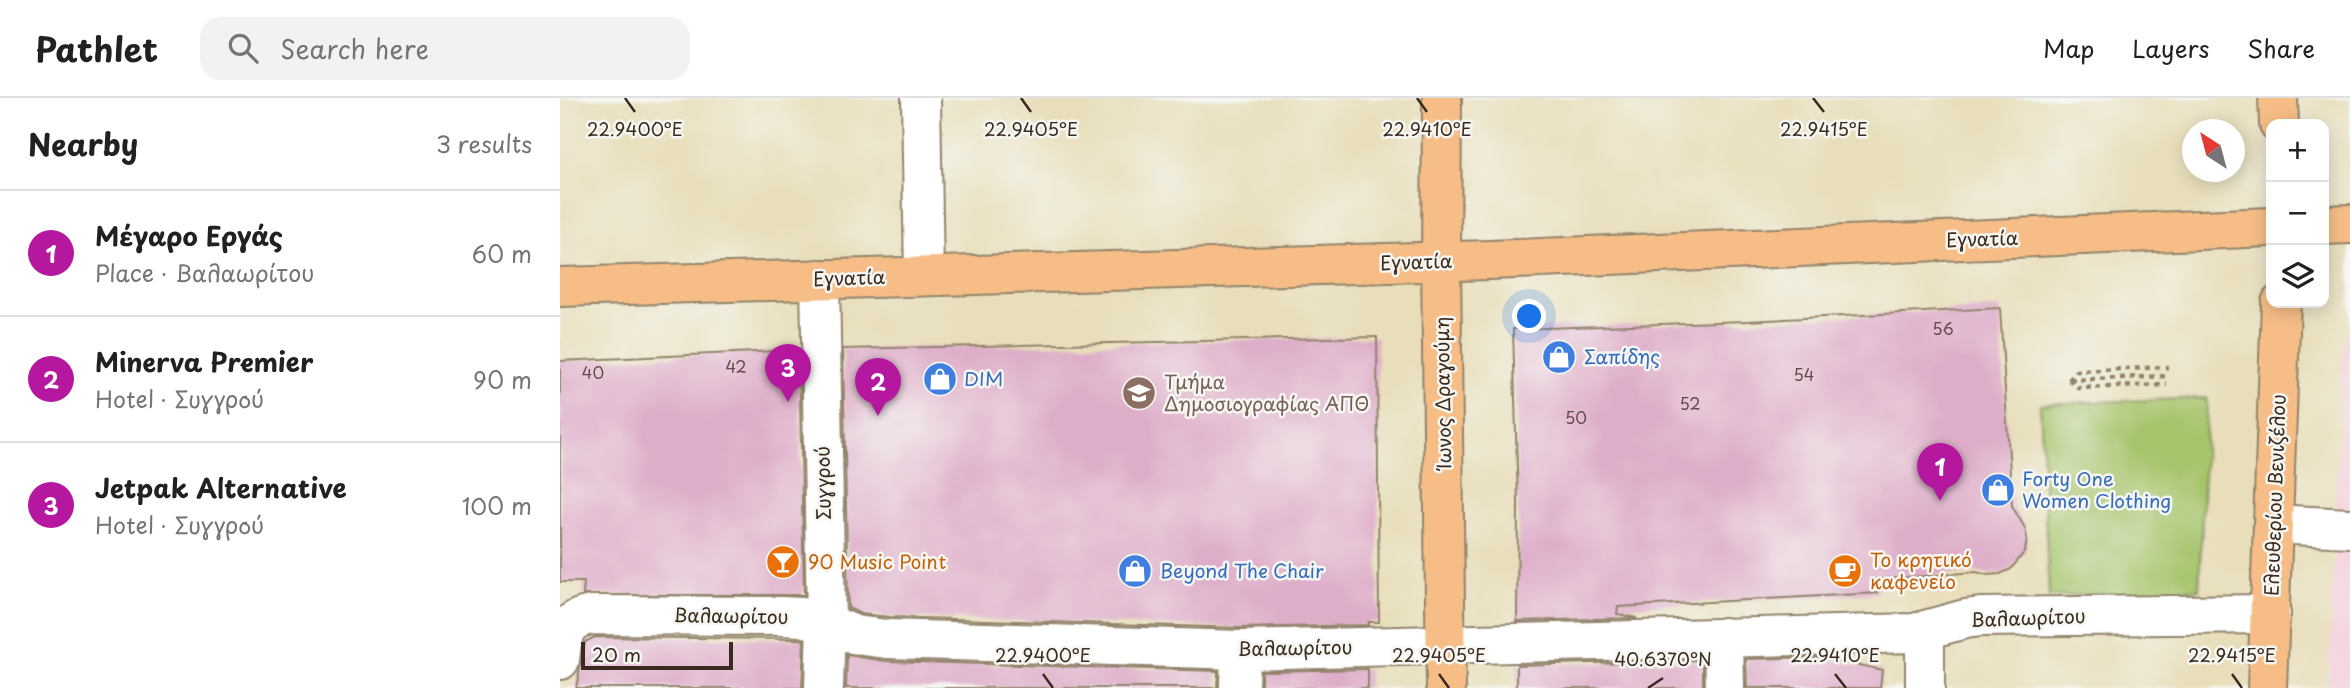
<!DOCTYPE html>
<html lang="en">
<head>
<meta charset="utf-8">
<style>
  body { margin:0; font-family:"Playpen Sans",sans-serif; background:#f2f2f2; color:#202124 }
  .controls { position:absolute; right:21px; top:21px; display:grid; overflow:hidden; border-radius:14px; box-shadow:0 4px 18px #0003 }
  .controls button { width:63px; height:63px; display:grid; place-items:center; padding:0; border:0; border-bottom:2px solid #e0e0e0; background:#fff; color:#202124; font:35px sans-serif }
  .compass { position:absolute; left:1622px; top:21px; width:63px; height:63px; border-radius:50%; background:#fff; box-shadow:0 4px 18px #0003; rotate:324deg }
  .scale { position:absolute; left:21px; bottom:18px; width:152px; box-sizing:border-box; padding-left:7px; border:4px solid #3b2a1e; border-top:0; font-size:19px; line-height:24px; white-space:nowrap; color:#3b2a1e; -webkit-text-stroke:5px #f6f6f2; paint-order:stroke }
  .you { position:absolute; left:970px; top:219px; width:24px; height:24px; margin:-18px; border:5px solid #fff; border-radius:50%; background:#1a73e8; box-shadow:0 0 0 10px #1a73e833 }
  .badge { display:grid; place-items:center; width:46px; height:46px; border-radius:50%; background:#b5179e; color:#fff; font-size:23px; font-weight:700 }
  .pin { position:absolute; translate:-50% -58px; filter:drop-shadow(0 2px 4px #0008) }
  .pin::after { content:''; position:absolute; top:37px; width:24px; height:21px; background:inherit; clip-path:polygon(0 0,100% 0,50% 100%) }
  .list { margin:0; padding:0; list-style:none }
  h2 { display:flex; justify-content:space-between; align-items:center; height:91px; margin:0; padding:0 28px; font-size:30px }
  h2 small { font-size:23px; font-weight:400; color:#757577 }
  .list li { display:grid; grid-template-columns:46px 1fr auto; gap:21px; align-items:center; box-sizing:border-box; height:126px; padding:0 28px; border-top:2px solid #e0e0e0 }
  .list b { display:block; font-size:26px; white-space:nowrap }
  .list p { margin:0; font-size:23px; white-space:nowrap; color:#757577 }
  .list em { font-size:23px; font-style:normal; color:#757577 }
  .icon { flex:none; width:38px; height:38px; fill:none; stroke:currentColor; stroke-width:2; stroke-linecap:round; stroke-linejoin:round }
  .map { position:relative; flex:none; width:1790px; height:590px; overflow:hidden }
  header { display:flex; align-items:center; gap:42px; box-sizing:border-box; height:98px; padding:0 35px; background:#fff; border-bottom:2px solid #e0e0e0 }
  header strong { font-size:33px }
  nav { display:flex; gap:38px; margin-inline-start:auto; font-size:24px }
  .search { width:490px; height:63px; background:#f2f2f2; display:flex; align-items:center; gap:18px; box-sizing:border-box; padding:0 24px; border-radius:21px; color:#757577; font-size:26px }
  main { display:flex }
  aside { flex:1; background:#fff }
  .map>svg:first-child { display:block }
  .built { fill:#f4cfdd }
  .green { fill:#a6c46b; stroke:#707744; stroke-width:2 }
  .building { fill:#deadc9 }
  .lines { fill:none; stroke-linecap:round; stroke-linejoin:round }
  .minor-casing { stroke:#92846c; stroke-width:42 }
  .major-casing { stroke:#92846c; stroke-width:42 }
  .path { stroke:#92846c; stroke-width:4.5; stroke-dasharray:5 5; stroke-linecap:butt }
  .minor { stroke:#fff; stroke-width:38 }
  .major { stroke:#f6be86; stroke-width:38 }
  .ticks { fill:none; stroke:#3b2a1e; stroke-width:2.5 }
  .labels { text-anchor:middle; stroke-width:5; stroke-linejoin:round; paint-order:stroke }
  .number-label { font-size:16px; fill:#644b49 }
  .street-label { font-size:19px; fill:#3b2a1e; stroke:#f6f6f2 }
  .shop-label { font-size:19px; fill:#366cbe; stroke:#f6f6f2; text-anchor:start }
  .education-label { font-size:19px; fill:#785e54; stroke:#f6f6f2; text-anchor:start }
  .food-label { font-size:19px; fill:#c56008; stroke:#f6f6f2; text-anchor:start }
  .ticks-label { font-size:18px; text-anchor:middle; fill:#3b2a1e; stroke:#f6f6f2; stroke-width:5; stroke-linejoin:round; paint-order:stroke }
</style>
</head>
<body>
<header>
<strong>Pathlet</strong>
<div class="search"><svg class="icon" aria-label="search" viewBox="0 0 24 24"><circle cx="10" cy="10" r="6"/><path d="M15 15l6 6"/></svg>Search here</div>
<nav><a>Map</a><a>Layers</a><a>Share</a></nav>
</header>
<main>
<aside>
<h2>Nearby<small>3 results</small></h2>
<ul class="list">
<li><span class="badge">1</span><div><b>Μέγαρο Εργάς</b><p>Place · Βαλαωρίτου</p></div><em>60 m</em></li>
<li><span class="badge">2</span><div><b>Minerva Premier</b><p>Hotel · Συγγρού</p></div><em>90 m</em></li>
<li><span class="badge">3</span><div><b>Jetpak Alternative</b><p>Hotel · Συγγρού</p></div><em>100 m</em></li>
</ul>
</aside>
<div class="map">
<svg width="1790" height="590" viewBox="0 0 1790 590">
  <rect width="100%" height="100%" fill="#f6f6f2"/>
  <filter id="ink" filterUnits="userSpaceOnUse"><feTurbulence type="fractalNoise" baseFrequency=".0143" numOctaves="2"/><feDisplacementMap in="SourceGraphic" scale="14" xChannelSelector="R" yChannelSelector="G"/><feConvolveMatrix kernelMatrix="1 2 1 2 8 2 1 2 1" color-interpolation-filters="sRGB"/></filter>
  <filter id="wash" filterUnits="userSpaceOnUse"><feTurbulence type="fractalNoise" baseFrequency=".00686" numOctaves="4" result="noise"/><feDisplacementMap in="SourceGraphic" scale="28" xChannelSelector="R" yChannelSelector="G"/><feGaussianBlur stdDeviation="1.57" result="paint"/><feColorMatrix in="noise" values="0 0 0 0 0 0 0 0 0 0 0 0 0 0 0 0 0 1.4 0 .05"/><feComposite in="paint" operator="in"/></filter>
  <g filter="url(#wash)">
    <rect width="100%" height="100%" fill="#e8deba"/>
    <path class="built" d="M1790 232V590H1768L1783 256 1786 239Z"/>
    <path class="green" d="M1647 300 1639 491 1489 499 1480 306Z"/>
    <g id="blocks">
      <path class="building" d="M1440 210 1452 408 1465 430 1467 441 1465 453 1451 471 1440 476 1428 477 1416 474 1313 482 1318 495 1058 509 1057 516 1077 520 957 523 958 406 953 231 1187 223Z
        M817 239 819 524H808V527L680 530 329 519 301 516 288 510 283 251Z
        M239 252 244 497H23L24 484H0V263Z
        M35 539 239 541 244 542 242 590H16L25 544Z
        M287 557 326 563 658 573 657 590H286Z
        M1262 559 1322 572 1320 590H1187L1186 561Z
        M1143 562V590H957V567Z
        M808 571V590H701V573Z"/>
    </g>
  </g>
  <g filter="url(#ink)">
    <use href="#blocks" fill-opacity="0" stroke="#92846c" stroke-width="2"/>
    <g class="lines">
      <g class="minor-casing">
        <path id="minor" d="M361 0 364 178
          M260 181 266 525 264 590
          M1715 426 1790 430
          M1164 539 1165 590
          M0 562C3 537 2 522 32 517L220 518 242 519 266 525 295 537 327 541 680 552 1354 535 1405 521 1421 519 1711 516
          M679 590 680 552
          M1365 590V534"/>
      </g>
      <g class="major-casing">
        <path id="major" d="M882 0 881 163 886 590
          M1718 0 1719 26
          M1764 127 1790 126
          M0 189 930 162 1711 129
          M1707 590 1721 205"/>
      </g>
      <path class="path" d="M1509 282 1517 273 1608 269
        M1509 282 1518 290 1607 287
        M1510 282 1608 278"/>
      <use href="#minor" class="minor"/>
      <use href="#major" class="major"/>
    </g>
  </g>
  <path class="ticks" d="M65 0 75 14M461 0 471 14M857 0 867 14M1253 0 1264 14M483 576 493 590M879 576 889 590M1275 576 1286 590M1672 576 1682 590M1088 590 1103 580"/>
  <defs>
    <g id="shop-disc" transform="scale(1.75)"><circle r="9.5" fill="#3f7fe0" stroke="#f6f6f2"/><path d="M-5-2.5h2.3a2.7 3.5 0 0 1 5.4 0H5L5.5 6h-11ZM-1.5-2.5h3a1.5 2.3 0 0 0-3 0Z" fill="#fff"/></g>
    <g id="university-disc" transform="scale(1.75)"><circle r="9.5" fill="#8d6e63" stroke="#f6f6f2"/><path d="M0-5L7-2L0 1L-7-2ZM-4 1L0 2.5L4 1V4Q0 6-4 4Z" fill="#fff"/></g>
    <g id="bar-disc" transform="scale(1.75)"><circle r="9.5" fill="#e8710a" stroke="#f6f6f2"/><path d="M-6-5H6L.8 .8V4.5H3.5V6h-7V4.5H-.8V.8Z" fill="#fff"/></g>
    <g id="cafe-disc" transform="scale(1.75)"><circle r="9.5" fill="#e8710a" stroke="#f6f6f2"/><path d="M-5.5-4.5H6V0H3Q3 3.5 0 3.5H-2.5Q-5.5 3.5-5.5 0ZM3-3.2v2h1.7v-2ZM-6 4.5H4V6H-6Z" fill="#fff"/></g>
  </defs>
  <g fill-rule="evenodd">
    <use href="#shop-disc" x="999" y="259"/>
    <use href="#shop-disc" x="380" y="281"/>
    <use href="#university-disc" x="579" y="295"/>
    <use href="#shop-disc" x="1438" y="392"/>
    <use href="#bar-disc" x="223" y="464"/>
    <use href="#shop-disc" x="575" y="473"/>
    <use href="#cafe-disc" x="1285" y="473"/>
  </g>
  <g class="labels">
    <g class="number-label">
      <text x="1383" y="237">56</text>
      <text x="176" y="275">42</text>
      <text x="33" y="281">40</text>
      <text x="1244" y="283">54</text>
      <text x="1130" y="312">52</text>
      <text x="1016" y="326">50</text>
    </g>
    <g class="street-label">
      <text transform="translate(1422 141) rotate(-2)" y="7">Εγνατία</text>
      <text transform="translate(856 164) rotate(-2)" y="7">Εγνατία</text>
      <text transform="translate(289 180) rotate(-2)" y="7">Εγνατία</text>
      <text transform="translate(883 295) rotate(-91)" y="7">Ίωνος Δραγούμη</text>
      <text transform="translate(263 385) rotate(-91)" y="7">Συγγρού</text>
      <text transform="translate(1715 397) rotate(-88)" y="7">Ελευθερίου Βενιζέλου</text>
      <text transform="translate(171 518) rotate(1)" y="7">Βαλαωρίτου</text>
      <text transform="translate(1468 520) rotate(-2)" y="7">Βαλαωρίτου</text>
      <text transform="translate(735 550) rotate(-1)" y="7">Βαλαωρίτου</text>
    </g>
    <g class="shop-label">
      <text x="1024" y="266">Σαπίδης</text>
      <text x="404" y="288">DIM</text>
      <text x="1462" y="388">Forty One<tspan x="1462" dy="22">Women Clothing</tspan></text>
      <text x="600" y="480">Beyond The Chair</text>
    </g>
    <g class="education-label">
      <text x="604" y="291">Τμήμα<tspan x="604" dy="22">Δημοσιογραφίας ΑΠΘ</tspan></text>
    </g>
    <g class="food-label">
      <text x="1310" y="469">Το κρητικό<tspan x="1310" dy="22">καφενείο</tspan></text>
      <text x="248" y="471">90 Music Point</text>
    </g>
  </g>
  <g class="ticks-label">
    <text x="75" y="38">22.9400°E</text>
    <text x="471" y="38">22.9405°E</text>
    <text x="867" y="38">22.9410°E</text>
    <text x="1264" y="38">22.9415°E</text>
    <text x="483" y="564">22.9400°E</text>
    <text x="879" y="564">22.9405°E</text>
    <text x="1275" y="564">22.9410°E</text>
    <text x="1672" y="564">22.9415°E</text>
    <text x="1103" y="568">40.6370°N</text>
  </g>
</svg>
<div class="controls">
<button>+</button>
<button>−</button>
<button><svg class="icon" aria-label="layers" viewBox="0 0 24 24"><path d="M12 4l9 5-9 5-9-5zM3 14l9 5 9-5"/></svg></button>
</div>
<svg class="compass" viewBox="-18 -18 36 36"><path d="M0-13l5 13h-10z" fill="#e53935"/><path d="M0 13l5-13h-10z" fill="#757577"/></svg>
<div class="scale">20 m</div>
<div class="you"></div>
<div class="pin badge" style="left:1380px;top:403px">1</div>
<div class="pin badge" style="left:318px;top:318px">2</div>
<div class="pin badge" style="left:228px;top:304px">3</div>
</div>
</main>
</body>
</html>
